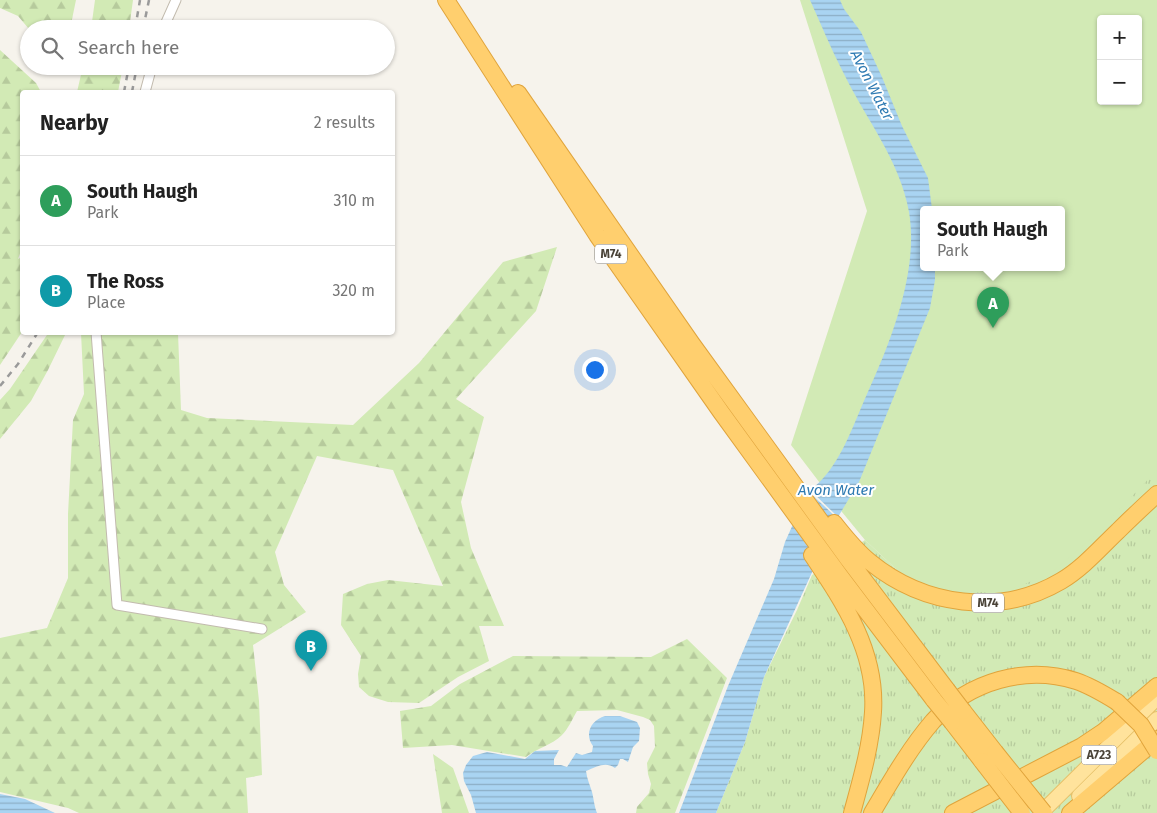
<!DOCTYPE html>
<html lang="en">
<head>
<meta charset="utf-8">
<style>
  body { margin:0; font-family:"Fira Sans",sans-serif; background:#f6f6f6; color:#222 }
  .controls { position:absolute; right:15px; top:15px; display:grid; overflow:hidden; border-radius:5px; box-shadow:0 1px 4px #0004 }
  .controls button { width:45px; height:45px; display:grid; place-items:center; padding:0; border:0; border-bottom:1px solid #e0e0e0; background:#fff; color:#222; font:25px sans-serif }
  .you { position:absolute; left:594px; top:369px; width:18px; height:18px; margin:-12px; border:4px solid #fff; border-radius:50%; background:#1a73e8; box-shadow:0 0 0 8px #1a73e833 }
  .badge { display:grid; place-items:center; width:32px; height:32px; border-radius:50%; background:#0b8043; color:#fff; font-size:16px; font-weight:700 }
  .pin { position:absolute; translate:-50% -41px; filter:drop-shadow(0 1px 2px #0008) }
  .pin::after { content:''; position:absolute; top:26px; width:18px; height:15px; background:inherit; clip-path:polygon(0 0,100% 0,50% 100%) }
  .popup { position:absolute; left:920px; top:206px; width:145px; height:65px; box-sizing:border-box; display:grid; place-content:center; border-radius:5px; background:#fff; filter:drop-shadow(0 1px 4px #0005); font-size:16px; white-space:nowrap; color:#767676 }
  .popup b { font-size:19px; color:#222 }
  .popup::after { content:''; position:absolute; left:50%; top:100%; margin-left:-10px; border:10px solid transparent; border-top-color:#fff }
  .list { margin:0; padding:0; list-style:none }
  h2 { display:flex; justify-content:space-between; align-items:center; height:65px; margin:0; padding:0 20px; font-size:21px }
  h2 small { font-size:16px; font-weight:400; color:#767676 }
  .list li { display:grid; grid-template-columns:32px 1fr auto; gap:15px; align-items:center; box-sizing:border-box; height:90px; padding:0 20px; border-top:1px solid #e0e0e0 }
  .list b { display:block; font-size:19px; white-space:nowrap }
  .list p { margin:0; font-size:16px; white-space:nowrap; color:#767676 }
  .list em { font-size:16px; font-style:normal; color:#767676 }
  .icon { flex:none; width:28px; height:28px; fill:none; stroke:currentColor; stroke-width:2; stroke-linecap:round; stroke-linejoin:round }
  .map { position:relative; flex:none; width:1157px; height:813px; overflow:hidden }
  .search { position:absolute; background:#fff; box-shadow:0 1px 4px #0004; left:20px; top:20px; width:375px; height:55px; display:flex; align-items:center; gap:12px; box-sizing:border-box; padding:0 18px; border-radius:28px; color:#767676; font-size:19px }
  .panel { position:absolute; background:#fff; box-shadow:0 1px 4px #0004; left:20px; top:90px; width:375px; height:245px; border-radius:5px }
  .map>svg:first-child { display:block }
  .grass { fill:url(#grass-tufts) }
  .forest { fill:url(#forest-firs) }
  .park { fill:#d2eab5; fill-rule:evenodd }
  .water { fill:url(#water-rules) }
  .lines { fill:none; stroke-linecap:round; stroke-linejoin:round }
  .street-casing { stroke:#c2bbae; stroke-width:11 }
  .primary-casing { stroke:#e6c16a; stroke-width:16 }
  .highway-casing { stroke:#e0a43c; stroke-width:18 }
  .street { stroke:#fff; stroke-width:9 }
  .primary { stroke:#ffe39c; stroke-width:14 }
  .highway { stroke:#ffcf6e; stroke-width:16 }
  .rail { stroke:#9a9a9a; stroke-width:2.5; stroke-dasharray:6 6; stroke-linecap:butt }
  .highway-bridge-casing { stroke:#e0a43c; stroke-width:18; stroke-linecap:butt }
  .highway-bridge { stroke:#ffcf6e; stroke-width:16 }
  .labels { text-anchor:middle; stroke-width:4; stroke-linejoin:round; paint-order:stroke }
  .shield { fill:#fff; stroke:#817c74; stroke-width:1 }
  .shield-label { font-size:12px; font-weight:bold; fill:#4b4439 }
  .water-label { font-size:15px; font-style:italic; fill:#2e7ab2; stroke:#fff }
</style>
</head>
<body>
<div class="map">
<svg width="1157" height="813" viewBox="0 0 1157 813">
  <defs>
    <pattern id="grass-tufts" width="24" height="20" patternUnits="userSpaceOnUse" patternTransform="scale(1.25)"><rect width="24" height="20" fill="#d2eab5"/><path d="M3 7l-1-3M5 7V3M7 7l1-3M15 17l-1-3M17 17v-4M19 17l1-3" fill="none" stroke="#b6ca9c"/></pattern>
    <pattern id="forest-firs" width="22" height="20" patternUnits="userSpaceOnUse" patternTransform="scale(1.25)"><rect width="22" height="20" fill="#d2eab5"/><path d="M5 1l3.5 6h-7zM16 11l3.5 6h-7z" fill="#b6ca9c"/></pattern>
    <pattern id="water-rules" width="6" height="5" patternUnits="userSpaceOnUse" patternTransform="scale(1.25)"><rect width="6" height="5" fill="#a9d4f2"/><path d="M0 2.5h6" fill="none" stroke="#8caec5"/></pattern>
  </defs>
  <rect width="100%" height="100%" fill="#f6f3ec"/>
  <path class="grass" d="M1157 468V813H716L745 742 764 677 797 610 812 575 865 540 896 569Z"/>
  <path class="forest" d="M0 0H76L70 29H29L18 16 0 8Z
    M95 0H133L129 29H91Z
    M0 50 36 83 41 92H22V248L18 259 22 257V332L0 365Z
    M83 66H123L118 92H77Z
    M557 247 536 311 456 399 484 417 461 502 471 548 504 626H479L489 661 458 677 419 703 388 702 369 696 359 687 358 674 361 656 341 625 343 594 367 584 388 580 443 586 393 470 317 456 275 552 284 585 306 612 253 645 259 701 262 775 246 778 248 813H79L68 808 0 792V638L47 628 68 578V514L73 420 84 394 81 333H178L181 410 207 418 353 425 419 363 503 262Z
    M49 332 66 333 48 370 31 401 0 439V400L10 389Z
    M687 639 727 678 675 813H636L637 807 649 793 651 784 648 774 647 763 655 747 654 726 650 720 643 717 617 710 577 711C573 718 568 729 562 735 552 745 537 748 526 757L452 745 403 748 400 711 431 706 460 684 513 656 651 657Z
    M433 754 453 768 469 813H442Z"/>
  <path class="park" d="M800 0H1157V470L1093 537 1051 573 1020 586 992 592H962L933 586 896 569 865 540 842 512 791 445 867 211ZM1101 19H1138V101H1101ZM924 209H1062V267H924Z"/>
  <path class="water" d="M810 0H840L844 9 861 32 882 77 902 126 928 178 932 209H924V267H935V280L930 308 859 482 838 517 810 490C839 470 853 425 867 394 891 341 919 271 909 212 900 160 865 118 843 72 831 49 821 24 810 0Z
    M808 491 837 518 764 677 745 742 716 813H679L728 686 774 579 785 542Z
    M605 716H620L637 722 640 728 639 741 633 747 628 762 623 759H620L618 765 615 768C605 761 597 767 586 771 587 779 590 785 592 792 594 800 594 805 597 813H476L471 795 464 781 463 773 466 765 473 756 487 752 525 759 535 751 559 750 554 759V765H561L567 767 576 753 582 755 592 752 593 746C584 734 591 720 605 716Z
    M0 794 25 799 55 813H0Z"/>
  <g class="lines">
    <g class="street-casing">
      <path id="street" d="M163 29 176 0
        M145 92 152 66
        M96 332 117 605 262 629"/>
    </g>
    <g class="primary-casing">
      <path id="primary" d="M1079 796 1157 719
        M1041 813 1157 698"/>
    </g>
    <g class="highway-casing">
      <path id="highway" d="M446 0 597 235 721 412 840 576 934 700
        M518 93 692 344 848 559 947 690
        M834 523C845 537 856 551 870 562 924 606 1000 617 1061 581 1083 568 1100 548 1118 531 1131 518 1144 506 1157 494
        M812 555C844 603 877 652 873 712 871 746 861 780 852 813
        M963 711 995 752
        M952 722 982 761
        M872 813C891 781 909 749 933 721 969 681 1026 665 1076 681 1091 686 1104 694 1117 702
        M953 813 1082 746 1103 732 1157 686
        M1070 813 1157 739"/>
    </g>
    <use href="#street" class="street"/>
    <use href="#primary" class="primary"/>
    <use href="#highway" class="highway"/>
    <path class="rail" d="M135 29 140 0
      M143 29 149 0
      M124 92 129 66
      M132 92 137 66
      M0 386 18 364 38 332"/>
    <g class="highway-bridge-casing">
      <path id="highway-bridge" d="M947 690 963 711
        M934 700 952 722
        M1117 702 1141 725 1157 751
        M995 752 1044 813
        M982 761 1022 813"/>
    </g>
    <use href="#highway-bridge" class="highway-bridge"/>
  </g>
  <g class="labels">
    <g class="shield">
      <rect x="595" y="244.5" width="32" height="19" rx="4"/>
      <rect x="972" y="593.5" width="32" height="19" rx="4"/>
      <rect x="1081.5" y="745.5" width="35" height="19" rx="4"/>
    </g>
    <g class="shield-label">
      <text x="611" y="258">M74</text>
      <text x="988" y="607">M74</text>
      <text x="1099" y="759">A723</text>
    </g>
    <g class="water-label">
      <text transform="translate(872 85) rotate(63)" y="5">Avon Water</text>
      <text x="836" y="495">Avon Water</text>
    </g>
  </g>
</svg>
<div class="controls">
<button>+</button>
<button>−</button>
</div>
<div class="you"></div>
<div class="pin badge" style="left:993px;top:328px;background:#2e9e5b">A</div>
<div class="popup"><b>South Haugh</b>Park</div>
<div class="pin badge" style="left:311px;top:671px;background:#0f9aa8">B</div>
<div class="search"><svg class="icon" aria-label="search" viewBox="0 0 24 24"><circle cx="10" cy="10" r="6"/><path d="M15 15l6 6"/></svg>Search here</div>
<section class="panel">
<h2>Nearby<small>2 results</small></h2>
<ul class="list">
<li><span class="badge" style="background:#2e9e5b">A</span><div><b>South Haugh</b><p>Park</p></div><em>310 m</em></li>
<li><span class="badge" style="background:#0f9aa8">B</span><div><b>The Ross</b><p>Place</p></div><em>320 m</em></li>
</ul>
</section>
</div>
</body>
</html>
